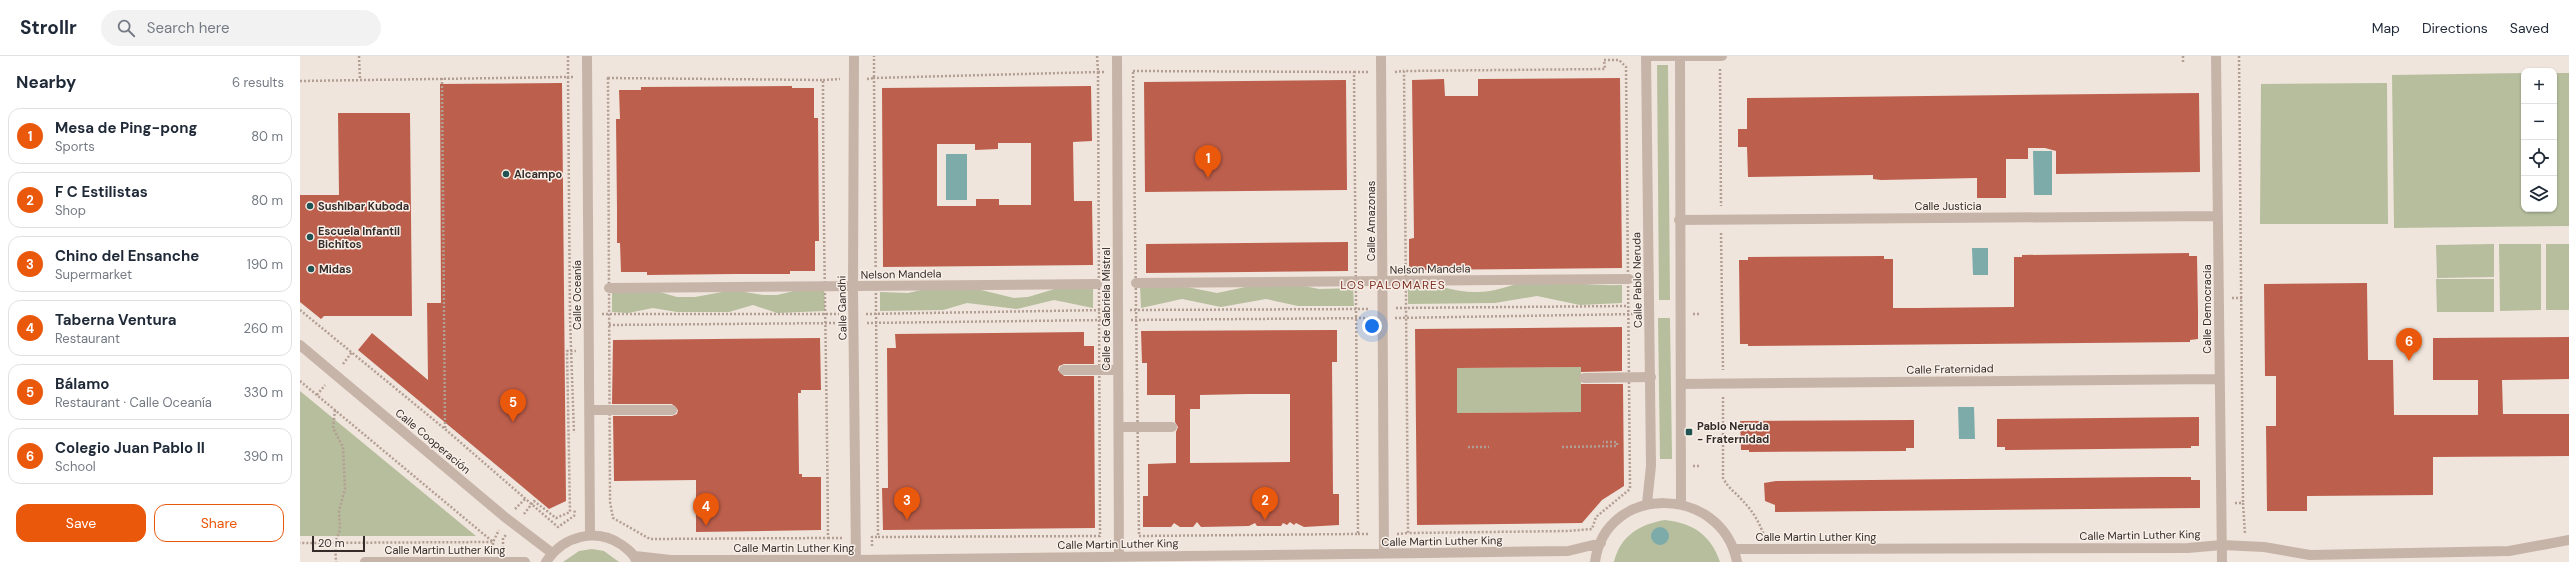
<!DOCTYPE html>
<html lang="en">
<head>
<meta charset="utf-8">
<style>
  body { margin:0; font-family:"DM Sans",sans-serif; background:#f2f2f3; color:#1f2937 }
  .controls { position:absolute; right:12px; top:12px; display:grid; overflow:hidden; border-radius:8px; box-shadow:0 1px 3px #0004 }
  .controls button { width:36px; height:36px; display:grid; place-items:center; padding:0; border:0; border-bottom:1px solid #e0e1e3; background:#fff; color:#1f2937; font:20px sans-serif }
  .scale { position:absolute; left:12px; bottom:10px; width:53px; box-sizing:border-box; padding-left:4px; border:2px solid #352b28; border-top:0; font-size:11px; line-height:14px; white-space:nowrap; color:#352b28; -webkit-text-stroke:3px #f8efe8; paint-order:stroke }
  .you { position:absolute; left:1072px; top:270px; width:14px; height:14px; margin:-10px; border:3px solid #fff; border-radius:50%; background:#1a73e8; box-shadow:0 0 0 6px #1a73e833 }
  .badge { display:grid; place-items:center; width:26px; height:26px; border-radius:50%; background:#ea580c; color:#fff; font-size:13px; font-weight:700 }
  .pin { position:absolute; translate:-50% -33px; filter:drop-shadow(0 1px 2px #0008) }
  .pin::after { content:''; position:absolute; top:21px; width:14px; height:12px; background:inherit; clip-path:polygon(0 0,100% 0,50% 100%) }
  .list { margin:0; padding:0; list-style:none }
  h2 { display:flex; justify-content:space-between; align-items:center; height:52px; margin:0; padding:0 16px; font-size:17px }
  h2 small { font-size:13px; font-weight:400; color:#747a83 }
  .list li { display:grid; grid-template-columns:26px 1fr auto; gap:12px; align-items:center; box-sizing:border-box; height:56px; margin:0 8px 8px; padding:0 8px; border:1px solid #e0e1e3; border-radius:12px }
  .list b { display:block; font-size:15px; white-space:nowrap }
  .list p { margin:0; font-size:13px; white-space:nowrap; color:#747a83 }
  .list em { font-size:13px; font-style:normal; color:#747a83 }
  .actions { display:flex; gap:8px; padding:12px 16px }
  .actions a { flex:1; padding:9px 0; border:1px solid #ea580c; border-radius:12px; text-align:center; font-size:14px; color:#ea580c }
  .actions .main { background:#ea580c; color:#fff }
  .icon { flex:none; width:22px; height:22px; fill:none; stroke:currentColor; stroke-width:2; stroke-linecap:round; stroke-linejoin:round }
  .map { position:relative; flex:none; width:2269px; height:506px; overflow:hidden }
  header { display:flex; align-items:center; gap:24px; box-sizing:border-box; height:56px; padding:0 20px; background:#fff; border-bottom:1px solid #e0e1e3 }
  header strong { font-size:19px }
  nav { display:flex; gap:22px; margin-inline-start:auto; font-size:14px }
  .search { width:280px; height:36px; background:#f2f2f3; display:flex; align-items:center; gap:10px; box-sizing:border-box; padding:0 14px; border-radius:22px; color:#747a83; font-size:15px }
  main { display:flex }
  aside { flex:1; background:#fff }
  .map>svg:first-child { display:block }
  .green { fill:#b6be9d }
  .water { fill:#7daba9 }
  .building { fill:#bd5f4d; fill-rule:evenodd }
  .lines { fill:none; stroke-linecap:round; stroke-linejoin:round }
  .path { stroke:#b39e93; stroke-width:2.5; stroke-dasharray:2 2; stroke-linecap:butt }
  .service { stroke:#c7b4a9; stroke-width:10 }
  .pedestrian { stroke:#c7b4a9; stroke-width:10 }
  .minor { stroke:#c7b4a9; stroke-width:10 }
  .poi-dot { fill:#215352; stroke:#f8efe8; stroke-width:1.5 }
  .labels { text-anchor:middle; stroke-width:3; stroke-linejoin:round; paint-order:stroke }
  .poi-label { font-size:11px; font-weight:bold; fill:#352b28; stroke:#f8efe8; text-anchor:start }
  .street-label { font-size:11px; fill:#352b28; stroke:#f8efe8 }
  .neighbourhood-label { font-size:12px; letter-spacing:1px; fill:#7e3527; stroke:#f8efe8 }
</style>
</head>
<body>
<header>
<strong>Strollr</strong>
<div class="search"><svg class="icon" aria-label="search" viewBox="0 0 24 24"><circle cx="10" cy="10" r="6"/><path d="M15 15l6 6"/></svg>Search here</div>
<nav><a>Map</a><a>Directions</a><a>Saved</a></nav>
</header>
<main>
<aside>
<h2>Nearby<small>6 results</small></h2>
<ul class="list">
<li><span class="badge">1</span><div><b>Mesa de Ping-pong</b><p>Sports</p></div><em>80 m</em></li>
<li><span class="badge">2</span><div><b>F C Estilistas</b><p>Shop</p></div><em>80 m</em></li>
<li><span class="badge">3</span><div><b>Chino del Ensanche</b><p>Supermarket</p></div><em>190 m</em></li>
<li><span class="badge">4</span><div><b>Taberna Ventura</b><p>Restaurant</p></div><em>260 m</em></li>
<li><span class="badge">5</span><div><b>Bálamo</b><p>Restaurant · Calle Oceanía</p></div><em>330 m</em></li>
<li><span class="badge">6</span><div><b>Colegio Juan Pablo II</b><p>School</p></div><em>390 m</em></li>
</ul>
<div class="actions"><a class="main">Save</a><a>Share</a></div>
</aside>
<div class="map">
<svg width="2269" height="506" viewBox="0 0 2269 506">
  <rect width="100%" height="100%" fill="#f0e5dc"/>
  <path class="green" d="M1357 9H1368L1370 244H1359Z
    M2224 17V153H2254V17H2269V170L2094 172 2092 19Z
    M2087 27 2088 168H1960L1961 28Z
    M2194 188V221L2137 222 2136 189Z
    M2199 188H2241V254L2200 255Z
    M2246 188H2269V254H2246Z
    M2136 223H2194V256H2137Z
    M1227 225C1259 225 1289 230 1322 229V247L1280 249 1237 240 1195 247 1108 248V227C1133 226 1155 237 1178 236 1194 236 1211 229 1227 225Z
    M768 229H793V252L754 244 717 253 667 247 643 254 580 255V236L608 237 639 230 677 233 714 242 728 241Z
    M840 229H877L917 237 955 229H999L1019 233 1053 232 1054 250H998L966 243 921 251 882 243 841 252Z
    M511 231 524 232 525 255 477 257 453 249 429 256H377L353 252 328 257 312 256V233H349L377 241H395L433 234 463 239H477Z
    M1358 262H1370L1372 403H1360Z
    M1281 311V356L1157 357V312Z
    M0 335 176 480H0Z
    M1365 464C1393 467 1411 479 1420 506H1314C1320 480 1340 468 1365 464Z
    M292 493 304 495 319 506H263L279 495Z"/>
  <path class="water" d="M1733 95H1752V139H1734Z
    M646 98H667V144H646Z
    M1672 192H1688V219H1673Z
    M1658 351H1674L1675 383H1659Z
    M1351 480a9 9 0 1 1 18 0a9 9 0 1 1-18 0Z"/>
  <path class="building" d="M1320 22 1322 212 1109 214V183L1114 182 1112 24 1144 23 1145 40H1178V23Z
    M1046 24 1047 134 845 136 844 26Z
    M262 27 266 445 249 453 58 294 72 277 128 324 127 247H141L140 28Z
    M492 30V32H514V62H518L519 185H515V215H490V218H436L347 219V216H321L320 187H317V153L316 63H320L319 34H341V31Z
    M791 30 792 85 773 86 774 145H792L793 209 583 211 582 32ZM698 87H731V149H699V143H676V150H637V88H675V94L698 93Z
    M1899 37 1900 116 1756 118V95L1745 92H1728V103H1706V142H1677V122L1581 124 1573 123V119L1448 121 1447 91H1438V73H1447V42Z
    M38 57H110L112 260H24L21 263 0 246V139H39Z
    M1048 186V215L846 217V188Z
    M1889 197V200H1897L1898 256V283L1890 284V286L1448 290V288H1440L1439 204H1448V201L1584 200V203H1593V252H1616L1714 251V201H1722V199Z
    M2067 227 2068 304H2093L2094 359H2178V324H2133V282L2269 281V323L2202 324 2203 358H2269V400L2133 401V439L2007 440V455H1967L1966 370H1976V320H1965L1964 228Z
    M1322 271V315L1281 316V311L1157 312V357L1281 356V328H1323L1324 430 1302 444 1282 467 1117 469 1115 273Z
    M1037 274V306H1032L1033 438H1039V469L1004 471 996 467 994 469 990 466 987 469 983 467 981 470H957L955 467 949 470 901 471 897 466 893 471H880L874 467 871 471H843V440H848V408L876 407V376L878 371 875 366V339H847V307H842L841 275ZM948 338H990V406L890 407V353H900V339Z
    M784 276V290H794V308H764L759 310 758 314 764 320H794L795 472 583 474 582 432H588L587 292H596L595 278Z
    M520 282 521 334H501V337H498L499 418H502V421H521V474L396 476V424L314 425 313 360H372L377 358 378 354 372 348H312L313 284Z
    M1899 361V390H1891V392L1705 394V391H1697V363Z
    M1614 364V392H1606V395L1449 396V394H1441L1440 365Z
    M1862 421H1891V424H1900V452L1475 456V449L1465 445 1464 427 1476 425Z"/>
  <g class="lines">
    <path class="path" d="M59 0 60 24
      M268 0V21H274
      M797 0 798 16H805
      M1883 0V7
      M1939 0 1943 447
      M1304 4H1319L1326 11 1330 433 1296 461 1292 473 1268 475 1108 477 1104 15 1305 13Z
      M1420 13 1421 150
      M833 15 1054 16 1058 478 839 480Z
      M798 16 800 480 578 481 574 22Z
      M1054 16H1068
      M1095 16 1104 15
      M142 22 145 373
      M308 22 523 24C523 177 527 329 528 482L350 483 313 462 310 446Z
      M567 23 574 22V0
      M523 24 540 23
      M0 25 268 21 270 263 274 377
      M1421 177 1423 314
      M1932 242H1942
      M1096 252 1328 250
      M0 254 145 373 258 471 274 460 275 453
      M830 254 1069 253
      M302 258H539
      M566 258 805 254
      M1393 258H1400
      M1095 262 1336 258
      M831 264 1070 262
      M567 267 804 264
      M309 269 540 267
      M43 308 52 296
      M0 325 193 486 0 487
      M17 339 25 329
      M1423 341V422C1428 432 1435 436 1442 444 1452 454 1460 467 1464 480
      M35 354 33 372 43 391 45 433 39 455 40 474 35 487 36 506
      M1168 391H1189
      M1262 391 1317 390V386H1303
      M1393 410H1401
      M1935 447H1943L1945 478
      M215 453 225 443
      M224 458 234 445 256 462 270 456 267 295H276
      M1058 478H1070
      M1097 478 1108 477
      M528 482H542
      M572 490V481H578
      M203 492V482L206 479
      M193 493V486L199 474"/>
    <path class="service" d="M764 314H818
      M1284 322 1351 321
      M290 354H372
      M819 371H872"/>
    <path class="pedestrian" d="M836 227 1329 223
      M309 232 797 228"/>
    <path class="minor" d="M287 0 290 479
      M554 0 553 230 556 504
      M817 0 819 506
      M1081 0 1084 497
      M1380 0 1381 447
      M1916 0 1922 506
      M1379 164 1918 160
      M0 289 206 462 252 497
      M1381 328 1919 323
      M1347 447 1351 410 1346 0H1422
      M1434 493 1888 492 1922 489 1964 491 2010 499 2209 495 2269 484
      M335 500 371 504H556L1127 497 1268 495 1301 487
      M65 506H225
      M246 506C263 480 296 471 322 489 328 494 334 497 336 505
      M1295 506C1305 427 1422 428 1437 506"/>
  </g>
  <g class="poi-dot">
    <circle cx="206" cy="118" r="4"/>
    <circle cx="10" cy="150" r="4"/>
    <circle cx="10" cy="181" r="4"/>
    <circle cx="11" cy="213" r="4"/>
    <rect x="1385" y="372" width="8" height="8" rx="2"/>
  </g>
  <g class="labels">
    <g class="poi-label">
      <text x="214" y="122">Alcampo</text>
      <text x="18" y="154">Sushibar Kuboda</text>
      <text x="18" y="179">Escuela Infantil<tspan x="18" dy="13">Bichitos</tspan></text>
      <text x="19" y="217">Midas</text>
      <text x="1397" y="374">Pablo Neruda<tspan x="1397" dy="13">- Fraternidad</tspan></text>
    </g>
    <g class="street-label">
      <text x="1648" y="154">Calle Justicia</text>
      <text transform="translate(1071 165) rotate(-90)" y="4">Calle Amazonas</text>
      <text transform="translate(1130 213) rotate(-1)" y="4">Nelson Mandela</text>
      <text transform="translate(601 218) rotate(-1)" y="4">Nelson Mandela</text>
      <text transform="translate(1337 224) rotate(-91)" y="4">Calle Pablo Neruda</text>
      <text transform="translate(277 239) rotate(-90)" y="4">Calle Oceanía</text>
      <text transform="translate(542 252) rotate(-91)" y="4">Calle Gandhi</text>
      <text transform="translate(806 253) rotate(-90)" y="4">Calle de Gabriela Mistral</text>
      <text transform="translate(1907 253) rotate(-90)" y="4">Calle Democracia</text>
      <text transform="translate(1650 313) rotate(-1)" y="4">Calle Fraternidad</text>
      <text transform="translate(133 385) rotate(40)" y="4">Calle Cooperación</text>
      <text transform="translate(1840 479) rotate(-1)" y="4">Calle Martin Luther King</text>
      <text x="1516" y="485">Calle Martin Luther King</text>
      <text transform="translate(1142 485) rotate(-1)" y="4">Calle Martin Luther King</text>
      <text transform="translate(818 488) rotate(-1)" y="4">Calle Martin Luther King</text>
      <text x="494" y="496">Calle Martin Luther King</text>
      <text x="145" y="498">Calle Martin Luther King</text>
    </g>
    <g class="neighbourhood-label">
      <text x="1093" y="233">LOS PALOMARES</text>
    </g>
  </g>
</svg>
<div class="controls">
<button>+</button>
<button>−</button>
<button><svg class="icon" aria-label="locate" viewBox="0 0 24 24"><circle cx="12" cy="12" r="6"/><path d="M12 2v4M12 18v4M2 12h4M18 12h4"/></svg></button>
<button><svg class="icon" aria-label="layers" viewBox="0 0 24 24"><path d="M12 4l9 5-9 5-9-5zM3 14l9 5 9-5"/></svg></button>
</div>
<div class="scale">20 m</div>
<div class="you"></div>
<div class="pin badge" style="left:908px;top:122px">1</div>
<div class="pin badge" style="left:965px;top:464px">2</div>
<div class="pin badge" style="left:607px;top:464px">3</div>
<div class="pin badge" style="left:406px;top:470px">4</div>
<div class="pin badge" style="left:213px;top:366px">5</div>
<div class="pin badge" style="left:2109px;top:305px">6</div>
</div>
</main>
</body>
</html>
